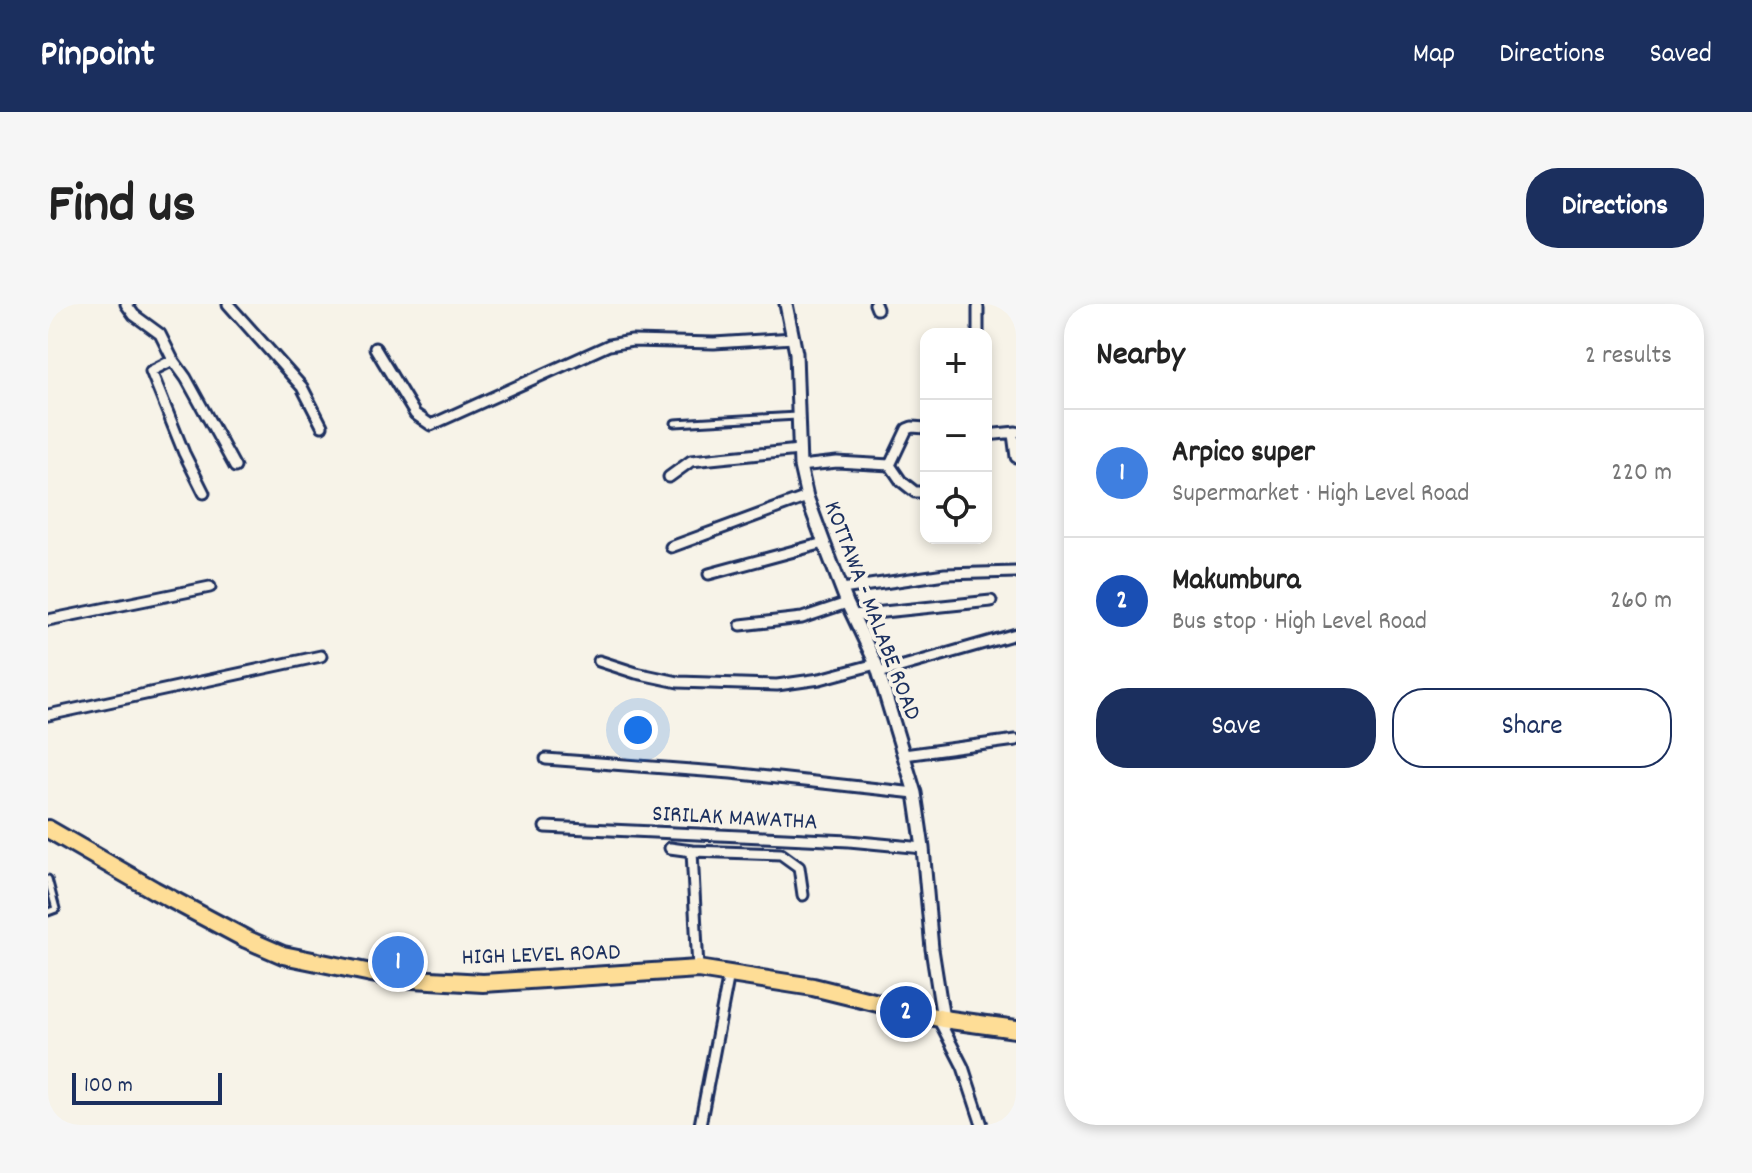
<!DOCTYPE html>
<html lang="en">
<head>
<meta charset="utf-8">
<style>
  body { margin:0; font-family:Dekko,sans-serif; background:#f6f6f6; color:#222 }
  .controls { position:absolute; right:24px; top:24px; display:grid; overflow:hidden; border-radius:16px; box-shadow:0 4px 12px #0003 }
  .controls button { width:72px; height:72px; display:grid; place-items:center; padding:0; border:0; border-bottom:2px solid #e0e0e0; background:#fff; color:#222; font:40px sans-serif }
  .scale { position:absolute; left:24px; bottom:20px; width:150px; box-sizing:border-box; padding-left:8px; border:4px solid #1b2f5e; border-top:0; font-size:22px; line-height:28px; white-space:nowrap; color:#1b2f5e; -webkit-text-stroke:6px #f7f3e8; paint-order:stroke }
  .you { position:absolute; left:590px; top:426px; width:28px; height:28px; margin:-20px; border:6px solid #fff; border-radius:50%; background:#1a73e8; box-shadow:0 0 0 12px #1a73e833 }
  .badge { display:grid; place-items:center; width:52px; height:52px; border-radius:50%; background:#1b2f5e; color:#fff; font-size:26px; font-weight:700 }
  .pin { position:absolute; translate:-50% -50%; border:4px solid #fff; box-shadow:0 2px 8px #0006 }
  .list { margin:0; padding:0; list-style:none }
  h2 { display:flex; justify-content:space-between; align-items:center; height:104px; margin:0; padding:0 32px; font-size:34px }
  h2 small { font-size:26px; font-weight:400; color:#767676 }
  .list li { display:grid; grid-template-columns:52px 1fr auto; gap:24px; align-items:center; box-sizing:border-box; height:128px; padding:0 32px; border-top:2px solid #e0e0e0 }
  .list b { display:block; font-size:30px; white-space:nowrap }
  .list p { margin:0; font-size:26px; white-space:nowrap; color:#767676 }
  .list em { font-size:26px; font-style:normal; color:#767676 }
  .actions { display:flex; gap:16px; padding:24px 32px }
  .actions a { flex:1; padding:18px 0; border:2px solid #1b2f5e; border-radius:32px; text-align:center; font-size:28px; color:#1b2f5e }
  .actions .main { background:#1b2f5e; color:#fff }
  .icon { flex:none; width:44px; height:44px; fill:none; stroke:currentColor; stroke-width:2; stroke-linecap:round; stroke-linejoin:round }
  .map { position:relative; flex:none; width:968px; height:821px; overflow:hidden; border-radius:32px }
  header { display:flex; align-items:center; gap:48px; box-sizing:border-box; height:112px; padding:0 40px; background:#1b2f5e; color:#fff }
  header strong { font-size:38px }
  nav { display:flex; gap:44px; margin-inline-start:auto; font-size:28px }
  .intro { display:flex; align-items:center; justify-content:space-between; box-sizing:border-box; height:192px; padding:0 48px }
  h1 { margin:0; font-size:56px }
  .button { padding:20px 36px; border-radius:32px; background:#1b2f5e; color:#fff; font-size:28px; font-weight:700 }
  main { display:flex; gap:48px; padding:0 48px }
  aside { flex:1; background:#fff; border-radius:32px; box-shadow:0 4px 12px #0003 }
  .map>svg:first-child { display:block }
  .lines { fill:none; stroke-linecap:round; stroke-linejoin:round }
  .service-casing { stroke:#1b2f5e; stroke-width:11 }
  .minor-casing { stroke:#1b2f5e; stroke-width:15 }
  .tertiary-casing { stroke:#1b2f5e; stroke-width:17 }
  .trunk-casing { stroke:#1b2f5e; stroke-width:22 }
  .service { stroke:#f7f3e8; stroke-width:5 }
  .minor { stroke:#f7f3e8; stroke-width:9 }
  .tertiary { stroke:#f7f3e8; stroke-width:11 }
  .trunk { stroke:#fedd96; stroke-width:16 }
  .labels { text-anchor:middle; stroke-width:8; stroke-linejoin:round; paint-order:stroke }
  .street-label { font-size:24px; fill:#1b2f5e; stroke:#f7f3e8 }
</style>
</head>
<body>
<header>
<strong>Pinpoint</strong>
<nav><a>Map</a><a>Directions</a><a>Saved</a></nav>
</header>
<div class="intro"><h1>Find us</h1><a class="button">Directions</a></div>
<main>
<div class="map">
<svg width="968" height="821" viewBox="0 0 968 821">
  <rect width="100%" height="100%" fill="#f7f3e8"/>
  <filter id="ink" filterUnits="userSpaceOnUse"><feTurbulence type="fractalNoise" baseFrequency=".0125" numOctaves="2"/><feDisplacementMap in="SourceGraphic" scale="16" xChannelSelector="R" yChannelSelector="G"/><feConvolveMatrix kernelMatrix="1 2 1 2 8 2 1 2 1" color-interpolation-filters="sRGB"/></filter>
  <g filter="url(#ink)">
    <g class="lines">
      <g class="service-casing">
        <path id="service" d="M627 119 749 112
          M0 575 8 605 0 608"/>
      </g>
      <g class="minor-casing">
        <path id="minor" d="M78 0 86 11 112 30 125 56 103 67 136 149 156 189
          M180 0 254 83 274 122
          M827 0 829 5
          M930 4V30
          M327 44 367 110 383 121 561 41 584 37 666 39 746 34
          M125 56 138 74 187 163
          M965 130 968 153
          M938 131 968 128
          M842 161 859 125 864 123 878 124
          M842 161 853 177 867 188H878
          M752 162 789 158 842 161
          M621 173 643 157 751 146
          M623 243 759 193
          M661 270 776 239
          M794 285 897 270 968 268
          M806 311 943 297
          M0 316 162 283
          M693 321 754 314 799 299
          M551 357 588 369 630 378 729 381 772 375 828 360
          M831 369 968 330
          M0 411 273 352
          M856 451 968 436
          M498 455 683 469 867 489
          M497 523 801 537 875 544
          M622 544 644 547
          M650 665 644 547 733 550 751 563 755 591
          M894 722 915 763 934 821
          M652 821 680 675"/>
      </g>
      <g class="tertiary-casing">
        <path id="tertiary" d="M738 0 748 49 752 162 759 193 776 239 799 299 828 360 867 489 875 544 884 645 895 715 894 720"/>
      </g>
      <g class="trunk-casing">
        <path id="trunk" d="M0 525 106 586 198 635 235 651 348 674 435 679 650 665 765 683 895 715 968 725"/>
      </g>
      <use href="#service" class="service"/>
      <use href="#minor" class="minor"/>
      <use href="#tertiary" class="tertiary"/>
      <use href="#trunk" class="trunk"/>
    </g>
  </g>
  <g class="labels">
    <g class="street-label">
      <text transform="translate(826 306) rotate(69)" y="8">KOTTAWA - MALABE ROAD</text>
      <text transform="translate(687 512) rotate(3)" y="8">SIRILAK MAWATHA</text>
      <text transform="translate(493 649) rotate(-2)" y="8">HIGH LEVEL ROAD</text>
    </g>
  </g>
</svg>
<div class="controls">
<button>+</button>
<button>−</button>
<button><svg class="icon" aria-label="locate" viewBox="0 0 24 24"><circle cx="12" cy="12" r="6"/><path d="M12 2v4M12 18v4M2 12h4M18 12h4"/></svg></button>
</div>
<div class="scale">100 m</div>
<div class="you"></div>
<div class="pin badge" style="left:350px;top:658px;background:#3f7fe0">1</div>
<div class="pin badge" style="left:858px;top:708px;background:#1a4fb4">2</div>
</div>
<aside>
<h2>Nearby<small>2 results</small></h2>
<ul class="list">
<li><span class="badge" style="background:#3f7fe0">1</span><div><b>Arpico super</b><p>Supermarket · High Level Road</p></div><em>220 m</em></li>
<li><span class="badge" style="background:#1a4fb4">2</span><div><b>Makumbura</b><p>Bus stop · High Level Road</p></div><em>260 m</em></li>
</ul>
<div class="actions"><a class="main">Save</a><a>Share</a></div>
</aside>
</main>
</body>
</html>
